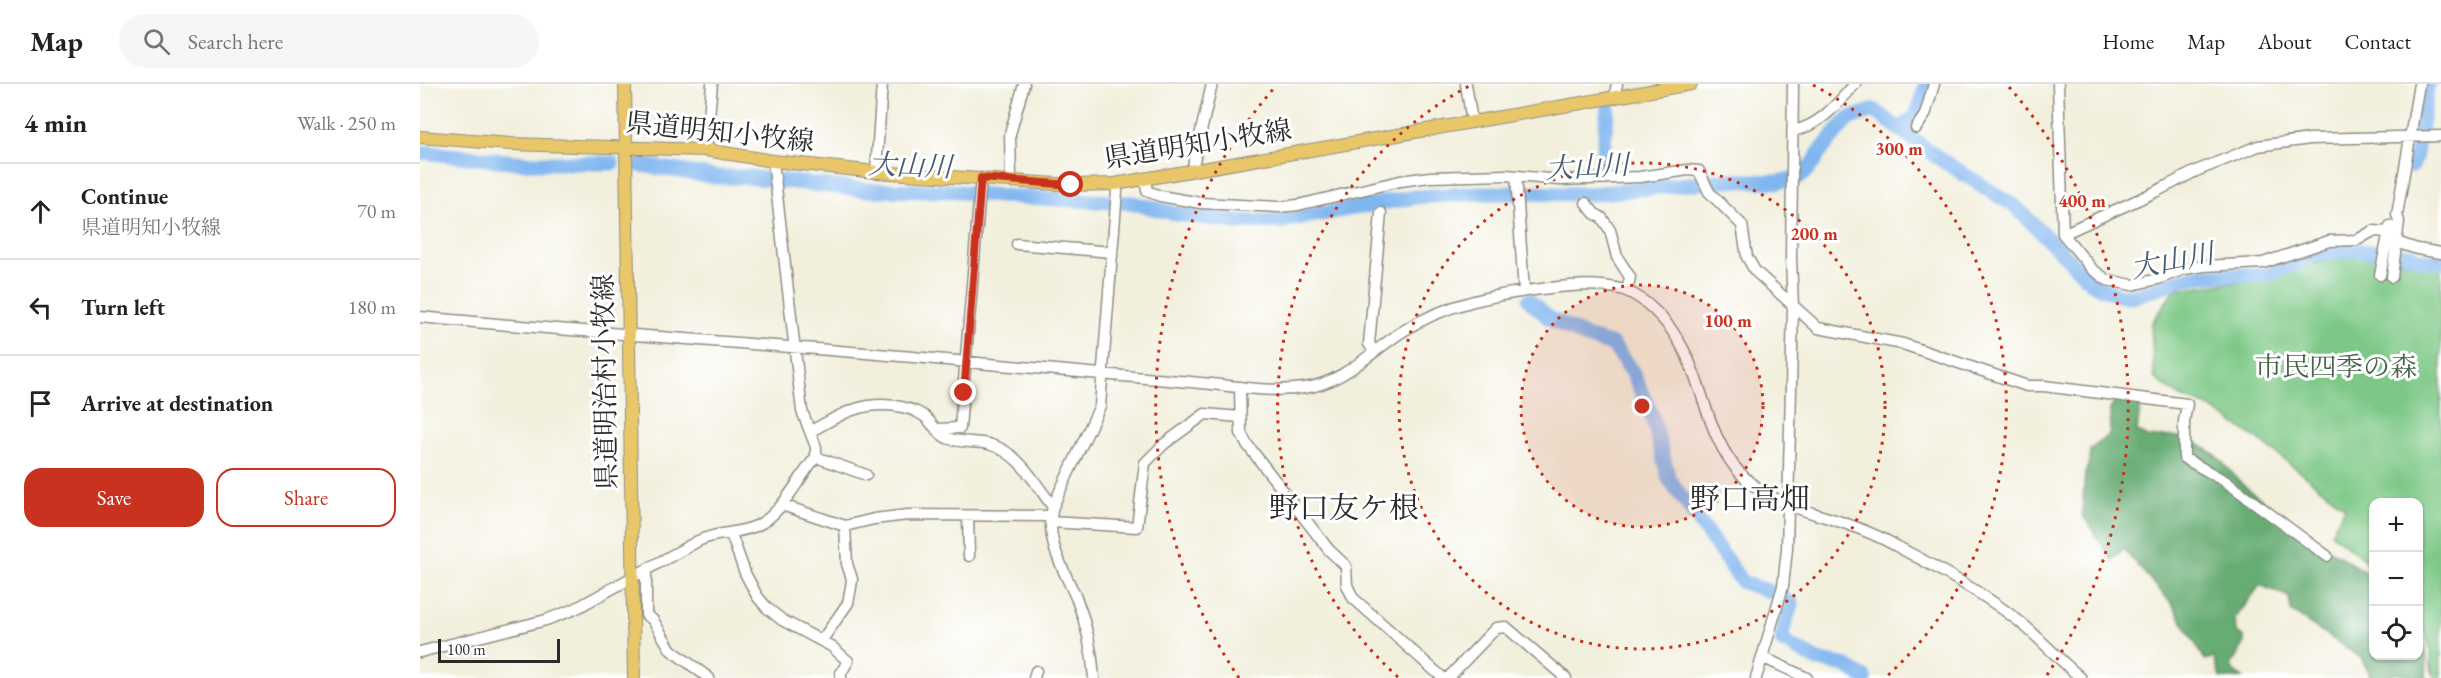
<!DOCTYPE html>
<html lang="en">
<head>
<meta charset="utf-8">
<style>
  body { margin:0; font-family:"EB Garamond","Noto Serif JP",serif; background:#f6f6f6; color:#222 }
  .controls { position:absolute; right:18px; bottom:18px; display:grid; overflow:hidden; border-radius:12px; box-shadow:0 2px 4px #0004 }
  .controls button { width:54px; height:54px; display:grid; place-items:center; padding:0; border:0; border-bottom:2px solid #e0e0e0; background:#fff; color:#222; font:30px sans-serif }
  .scale { position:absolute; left:18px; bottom:15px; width:122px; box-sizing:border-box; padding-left:6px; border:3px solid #2b2b2b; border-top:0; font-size:16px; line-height:21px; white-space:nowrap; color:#2b2b2b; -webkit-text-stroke:4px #fff; paint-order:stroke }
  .stop { position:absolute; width:18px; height:18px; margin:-14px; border:4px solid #c8321e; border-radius:50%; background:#fff }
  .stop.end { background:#c8321e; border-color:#fff; box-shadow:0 2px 6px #0008 }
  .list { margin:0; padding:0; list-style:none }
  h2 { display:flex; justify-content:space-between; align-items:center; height:78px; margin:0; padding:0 24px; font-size:26px }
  h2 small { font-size:20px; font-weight:400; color:#767676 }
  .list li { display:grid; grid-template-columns:39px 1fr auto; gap:18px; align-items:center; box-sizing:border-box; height:96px; padding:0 24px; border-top:2px solid #e0e0e0 }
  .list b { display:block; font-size:22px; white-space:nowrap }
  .list p { margin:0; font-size:20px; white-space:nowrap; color:#767676 }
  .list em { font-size:20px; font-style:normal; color:#767676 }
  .actions { display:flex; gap:12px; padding:18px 24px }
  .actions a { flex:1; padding:14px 0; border:2px solid #c8321e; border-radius:18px; text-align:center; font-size:21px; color:#c8321e }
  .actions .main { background:#c8321e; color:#fff }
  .icon { flex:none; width:33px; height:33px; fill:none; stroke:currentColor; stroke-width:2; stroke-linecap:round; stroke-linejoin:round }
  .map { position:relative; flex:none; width:2021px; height:594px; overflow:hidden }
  header { display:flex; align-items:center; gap:36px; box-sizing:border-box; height:84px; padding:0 30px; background:#fff; border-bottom:2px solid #e0e0e0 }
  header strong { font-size:28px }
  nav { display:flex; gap:33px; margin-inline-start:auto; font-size:21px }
  .search { width:420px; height:54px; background:#f6f6f6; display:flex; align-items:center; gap:15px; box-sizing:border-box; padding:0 21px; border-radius:33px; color:#767676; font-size:22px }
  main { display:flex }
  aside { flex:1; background:#fff }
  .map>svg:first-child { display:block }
  .green { fill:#7dc886; stroke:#547a58; stroke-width:1.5 }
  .forest { fill:#66ac73; stroke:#486c4f; stroke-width:1.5 }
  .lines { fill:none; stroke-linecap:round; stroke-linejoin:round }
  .river { stroke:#80b6ef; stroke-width:15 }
  .minor-casing { stroke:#8e8d84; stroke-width:13 }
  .major-casing { stroke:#8e8d84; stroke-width:14 }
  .minor { stroke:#fff; stroke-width:10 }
  .major { stroke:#e9c769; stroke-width:12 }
  .route { stroke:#c8321e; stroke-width:8 }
  .ring { fill:none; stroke:#c8321e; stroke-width:3; stroke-dasharray:3 6 }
  .labels { text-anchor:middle; stroke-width:6; stroke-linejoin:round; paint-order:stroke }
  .street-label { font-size:27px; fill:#2b2b2b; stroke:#fff }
  .park-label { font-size:27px; fill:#48624b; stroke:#fff }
  .water-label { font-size:28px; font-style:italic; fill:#495c70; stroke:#fff }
  .quarter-label { font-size:30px; fill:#2b2b2b; stroke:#fff }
  .centre { fill:#c8321e; stroke:#fff; stroke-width:3 }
  .ring-label { font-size:18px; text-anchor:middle; font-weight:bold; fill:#c8321e; stroke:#fff; stroke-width:6; stroke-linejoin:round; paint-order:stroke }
</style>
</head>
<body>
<header>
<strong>Map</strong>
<div class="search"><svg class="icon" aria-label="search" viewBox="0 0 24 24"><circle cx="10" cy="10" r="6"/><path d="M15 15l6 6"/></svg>Search here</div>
<nav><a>Home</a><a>Map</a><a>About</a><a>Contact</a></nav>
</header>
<main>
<aside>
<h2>4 min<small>Walk · 250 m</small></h2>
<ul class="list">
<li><svg class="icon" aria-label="ahead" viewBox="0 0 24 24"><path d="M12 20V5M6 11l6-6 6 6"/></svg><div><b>Continue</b><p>県道明知小牧線</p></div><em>70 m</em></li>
<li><svg class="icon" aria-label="left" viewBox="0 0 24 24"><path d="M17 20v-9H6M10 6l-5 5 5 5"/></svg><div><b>Turn left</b></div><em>180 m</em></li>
<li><svg class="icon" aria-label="arrive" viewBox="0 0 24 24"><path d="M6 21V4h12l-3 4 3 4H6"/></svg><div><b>Arrive at destination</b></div></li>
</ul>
<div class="actions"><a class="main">Save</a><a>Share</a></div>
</aside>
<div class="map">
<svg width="2021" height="594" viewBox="0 0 2021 594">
  <rect width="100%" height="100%" fill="#fff"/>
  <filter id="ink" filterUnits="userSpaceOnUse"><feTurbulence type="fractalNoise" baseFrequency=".0167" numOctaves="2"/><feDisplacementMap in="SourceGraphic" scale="12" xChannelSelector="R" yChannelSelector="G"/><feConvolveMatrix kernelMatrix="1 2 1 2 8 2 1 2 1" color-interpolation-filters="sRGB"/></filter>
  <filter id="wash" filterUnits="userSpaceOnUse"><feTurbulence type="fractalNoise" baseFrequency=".008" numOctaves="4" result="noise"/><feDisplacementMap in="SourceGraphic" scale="24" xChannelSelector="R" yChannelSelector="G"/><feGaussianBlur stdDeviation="1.35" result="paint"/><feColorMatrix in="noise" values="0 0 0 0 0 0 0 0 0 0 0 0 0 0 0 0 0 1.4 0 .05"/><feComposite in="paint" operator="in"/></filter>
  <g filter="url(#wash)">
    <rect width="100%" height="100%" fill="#f2efdc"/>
    <path class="green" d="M1935 171 2021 183V594H2014L2011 583V570L1999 526 1998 418H1954L1953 483 1911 449 1925 423 1843 359 1789 323 1761 313 1734 294 1731 240 1755 205 1846 195 1870 184Z"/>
    <path class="forest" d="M1696 315 1714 316 1720 323 1717 348 1730 354 1754 352 1774 357 1796 371 1823 401 1900 460 1953 493 1954 572H1998L1999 541 2007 576 2006 594H1990L1989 590H1973L1972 594H1948L1950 590 1941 574 1871 527 1869 513 1840 501 1815 535 1816 547 1824 553V560L1811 582 1814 588 1823 594H1800L1794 573 1785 576 1753 521 1703 465 1692 476 1662 430 1665 390 1670 375V366L1690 349V326Z"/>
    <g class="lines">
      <path class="river" d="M1480 46 1496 32 1506 0
        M0 68 106 79H192
        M220 81 297 93H328L446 106 531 107 579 112 713 119 757 130 817 138 861 137 995 113 1061 109 1171 110 1306 96 1358 98 1380 93 1396 76 1398 70 1428 35 1454 26 1517 73 1596 123 1673 200 1698 211 1715 212 1762 195 1784 191H1848L1897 170 1932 166 1990 171 2000 176 2021 178
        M1992 82 1995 75 2008 0
        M1181 87 1188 22
        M1109 216 1129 234 1166 253 1193 261 1213 289 1232 332 1249 395 1322 498 1354 509
        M1367 517 1372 520 1365 538 1362 557 1397 576 1423 581 1445 594"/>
    </g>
  </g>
  <g filter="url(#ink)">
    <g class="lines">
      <g class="minor-casing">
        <path id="minor" d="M1046 0 1052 38
          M1638 0 1643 150 1672 185 1687 196 1712 201 1738 195 1764 185 1784 182 1843 179 1909 157 1937 156 1953 147 1968 148
          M1194 14 1197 0
          M1496 44 1505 31 1514 0
          M1373 47C1401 41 1416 21 1435 0
          M286 66 292 0
          M772 86 792 0
          M456 88 462 0
          M1096 92 1104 207
          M725 95 727 107 740 112 781 119 859 123 878 121 980 97 1010 93 1087 91 1140 96 1220 93 1268 86 1279 87 1289 108 1322 141 1327 173 1335 187 1398 244 1483 260 1607 302H1624L1767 320 1764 337V374L1805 397 1907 472
          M591 96 590 50 604 0
          M1166 119 1174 129 1182 134 1190 146 1197 173 1210 193 1207 207
          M1643 150 1735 108 1776 87 1838 62 1890 55 2021 52
          M1976 158 1997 165 2021 169
          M597 160 692 168
          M1960 191 1970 142
          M1972 193 1979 137 1977 131 1999 0
          M0 233C186 251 372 261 558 279 633 286 707 293 781 299 815 302 850 309 884 304 921 300 950 269 980 249 1025 219 1077 210 1130 204 1155 201 1179 199 1204 206 1215 210 1226 218 1235 227 1286 275 1278 344 1321 390 1344 414 1372 423 1402 432 1429 440 1456 450 1480 464 1520 485 1572 514 1606 543 1625 560 1642 578 1661 594
          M954 267 949 260 961 129
          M820 303 821 349 826 359 909 466 926 482 927 501 933 514 1023 594
          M517 345 540 344 561 94
          M391 347C405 340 421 329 436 325 457 318 486 320 504 332 512 338 518 351 527 354 540 359 554 357 568 360 599 367 616 401 633 423
          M396 373 446 391
          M362 421 425 442 454 435 488 431 631 432
          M548 433 549 472
          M630 438 717 443 725 379 744 360 785 330 820 333
          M311 450 325 489 337 512 347 524 362 536 411 562 428 577 421 589V594
          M226 487V531L233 536 251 566 289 594
          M402 556 428 519 431 503 432 495 427 480 425 442
          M0 568 126 536 155 525 278 457C297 448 317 450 336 442 362 431 378 394 396 373V363L382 327 353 77
          M1342 573 1387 594
          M614 594 616 587
          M674 594C672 567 667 541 657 516 644 485 624 457 633 422L680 322 697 107 695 100
          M1028 594 1076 544 1086 543 1146 594
          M1336 594 1363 502 1367 465 1373 223 1371 174 1373 0"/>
      </g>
      <g class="major-casing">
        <path id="major" d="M205 0 214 594
          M0 53 91 60 286 66 353 77 456 88 651 101 695 100 1271 0"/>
      </g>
      <use href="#minor" class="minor"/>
      <use href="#major" class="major"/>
    </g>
  </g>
  <g class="lines" filter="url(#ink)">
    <path class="route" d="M544 309 561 94 651 101"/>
  </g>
  <circle cx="1222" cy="322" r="121" fill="#c8321e" fill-opacity=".12"/>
  <g class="ring">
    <circle cx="1222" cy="322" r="121"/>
    <circle cx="1222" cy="322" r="243"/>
    <path d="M978 593A364 364 0 0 1 1051 1M1393 1A364 364 0 0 1 1466 593"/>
    <path d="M819 594A486 486 0 0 1 855 3M1589 3A486 486 0 0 1 1625 594"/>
  </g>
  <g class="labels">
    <g class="street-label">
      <text transform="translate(300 48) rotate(6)" y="9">県道明知小牧線</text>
      <text transform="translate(778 60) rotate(-9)" y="9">県道明知小牧線</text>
      <text transform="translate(185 298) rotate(-91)" y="9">県道明治村小牧線</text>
    </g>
    <g class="park-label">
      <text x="1916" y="292">市民四季の森</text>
    </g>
    <g class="water-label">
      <text transform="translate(490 81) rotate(2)" y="10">大山川</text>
      <text transform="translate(1167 82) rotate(-3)" y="10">大山川</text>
      <text transform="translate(1752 176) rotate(-11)" y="10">大山川</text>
    </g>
    <g class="quarter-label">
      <text x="1330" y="425">野口高畑</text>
      <text x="924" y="434">野口友ケ根</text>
    </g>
  </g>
  <circle cx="1222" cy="322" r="9" class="centre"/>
  <g class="ring-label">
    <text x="1479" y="71">300 m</text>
    <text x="1662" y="123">400 m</text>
    <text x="1394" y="156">200 m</text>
    <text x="1308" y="243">100 m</text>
  </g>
</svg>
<div class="controls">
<button>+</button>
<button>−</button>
<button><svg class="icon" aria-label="locate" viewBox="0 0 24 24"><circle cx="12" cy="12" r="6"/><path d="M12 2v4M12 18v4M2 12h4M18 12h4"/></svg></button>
</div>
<div class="scale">100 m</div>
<div class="stop" style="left:651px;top:101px"></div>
<div class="stop end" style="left:544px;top:309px"></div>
</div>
</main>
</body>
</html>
